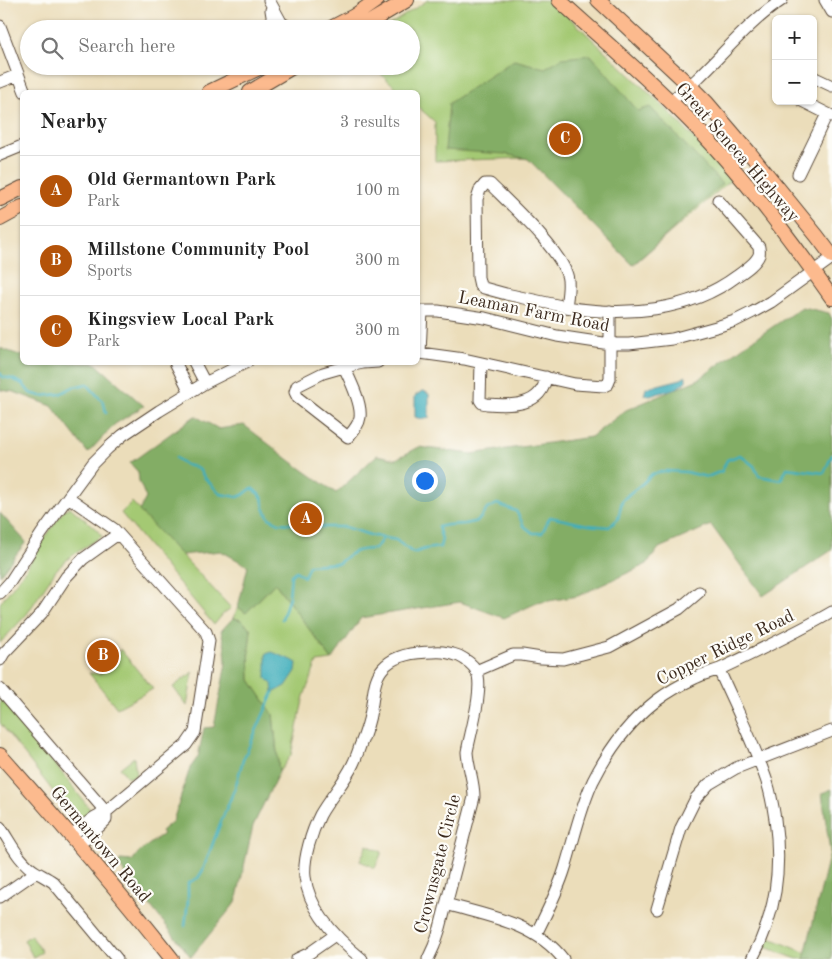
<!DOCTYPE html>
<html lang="en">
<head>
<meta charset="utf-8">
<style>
  body { margin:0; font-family:"Old Standard TT",serif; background:#f6f6f6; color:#222 }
  .controls { position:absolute; right:15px; top:15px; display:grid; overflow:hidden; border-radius:8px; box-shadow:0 1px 4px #0004 }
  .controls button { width:45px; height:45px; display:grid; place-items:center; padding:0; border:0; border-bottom:1px solid #e0e0e0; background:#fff; color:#222; font:25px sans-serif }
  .you { position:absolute; left:424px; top:480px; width:18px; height:18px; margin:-12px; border:4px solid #fff; border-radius:50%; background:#1a73e8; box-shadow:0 0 0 8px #1a73e833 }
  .badge { display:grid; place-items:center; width:32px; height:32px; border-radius:50%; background:#b45309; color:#fff; font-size:16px; font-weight:700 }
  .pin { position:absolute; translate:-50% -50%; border:2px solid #fff; box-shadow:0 1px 5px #0006 }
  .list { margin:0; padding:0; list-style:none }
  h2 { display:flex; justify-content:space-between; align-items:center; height:65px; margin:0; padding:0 20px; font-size:21px }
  h2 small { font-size:16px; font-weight:400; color:#767676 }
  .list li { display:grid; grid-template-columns:32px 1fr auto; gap:15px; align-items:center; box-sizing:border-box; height:70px; padding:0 20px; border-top:1px solid #e0e0e0 }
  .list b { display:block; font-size:19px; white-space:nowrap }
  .list p { margin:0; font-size:16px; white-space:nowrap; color:#767676 }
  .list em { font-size:16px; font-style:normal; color:#767676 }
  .icon { flex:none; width:28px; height:28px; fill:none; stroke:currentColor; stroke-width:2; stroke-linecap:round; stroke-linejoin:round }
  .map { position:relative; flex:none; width:832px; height:959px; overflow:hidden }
  .search { position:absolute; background:#fff; box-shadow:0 1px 4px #0004; left:20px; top:20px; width:400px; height:55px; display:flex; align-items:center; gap:12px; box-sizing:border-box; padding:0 18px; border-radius:28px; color:#767676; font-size:19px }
  .panel { position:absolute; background:#fff; box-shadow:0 1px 4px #0004; left:20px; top:90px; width:400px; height:275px; border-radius:8px }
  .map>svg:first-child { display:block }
  .green { fill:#a4c973; stroke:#707a48 }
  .forest { fill:#83ad65; stroke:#5f6c42 }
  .water { fill:#3faebb; stroke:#3d6c6c }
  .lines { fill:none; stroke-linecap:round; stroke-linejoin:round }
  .stream { stroke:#3faebb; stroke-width:2.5 }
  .minor-casing { stroke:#554535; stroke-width:13 }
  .major-casing { stroke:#554535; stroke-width:16 }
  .minor { stroke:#fff; stroke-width:11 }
  .major { stroke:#fcba8e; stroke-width:14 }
  .labels { text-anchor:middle; stroke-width:4.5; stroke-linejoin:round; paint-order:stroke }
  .street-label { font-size:18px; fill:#3b2a1e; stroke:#fdfcf7 }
</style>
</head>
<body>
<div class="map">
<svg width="832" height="959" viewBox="0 0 832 959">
  <rect width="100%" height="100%" fill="#fdfcf7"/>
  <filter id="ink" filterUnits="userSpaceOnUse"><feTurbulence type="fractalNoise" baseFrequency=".02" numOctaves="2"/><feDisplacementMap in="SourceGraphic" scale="10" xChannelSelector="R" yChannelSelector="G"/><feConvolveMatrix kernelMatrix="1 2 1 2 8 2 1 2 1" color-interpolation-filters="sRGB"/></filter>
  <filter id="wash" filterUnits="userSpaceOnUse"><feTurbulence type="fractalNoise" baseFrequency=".0096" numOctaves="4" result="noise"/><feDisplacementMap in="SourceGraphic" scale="20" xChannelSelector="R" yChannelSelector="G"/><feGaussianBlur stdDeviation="1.12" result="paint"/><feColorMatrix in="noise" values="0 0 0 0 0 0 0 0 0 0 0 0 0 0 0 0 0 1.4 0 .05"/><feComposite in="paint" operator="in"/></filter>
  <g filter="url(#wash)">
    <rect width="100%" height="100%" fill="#ebddba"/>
    <path class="green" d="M428 0H551L671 114 732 179 633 265 530 158 435 161V122L418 107V92H401L372 66H411V29H383Z
      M132 502 231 608 223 614 214 625 121 513Z
      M70 507C80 517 94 525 102 536L70 557 56 570 27 614 0 643V603L25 571 42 542 64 510Z
      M275 583 332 660 317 662 304 696 291 755 279 772 273 714 250 680 249 649 251 629 241 620 233 618 238 607 246 613Z
      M120 649 153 689 117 708 89 673 100 674 114 663Z
      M193 672 187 706 173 687Z
      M0 694 30 731 43 749 93 813 82 824 52 790 0 723Z
      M134 757 136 775 128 778 120 768Z
      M367 845 382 852 375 868 360 861Z
      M31 935 42 952 33 957 24 940Z
      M763 935 811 955 832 959H797L759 945Z"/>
    <path class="forest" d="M591 55 638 111 650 107 722 184 633 265 528 159 505 154 445 150 449 103 514 60 545 68 562 58Z
      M802 307 829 313 832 319V550L763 596 711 525 659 548 647 564 578 596 537 603 504 618 460 602 361 618 332 660 275 583 246 613 238 607 248 566 221 551 181 555 139 511 146 498 139 481 138 472 130 463 195 416 219 429 244 425 292 462 336 493 377 455 396 459 419 447 471 454 591 437 626 410 699 379 747 344Z
      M0 348 22 356V362L95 363 144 406 115 424 88 453 52 406 14 392 0 390Z
      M0 513 26 542 0 575Z
      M233 618 241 620 251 629 249 649 250 680 273 714 279 772 253 826 236 902 191 957 119 866 120 860 132 861 139 852 163 834 161 831 173 821 190 768 198 757 204 728 214 727 226 663 225 647 221 631Z
      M832 789V959H804L830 852 822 793Z"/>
    <path class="water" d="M686 376V381L677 388 650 396 644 395 646 388 681 379Z
      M422 391H424L429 394V418C424 420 420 419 415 417V396Z
      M106 646 113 655 99 665 93 656Z
      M272 652 292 660 297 663 296 671 286 686 273 693 272 684 266 678V654Z"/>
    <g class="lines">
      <path class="stream" d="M0 373 3 377 12 379 23 384 30 393 41 396 60 394 73 387 87 384 104 403 106 413
        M176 458 186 465 198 468 205 478 220 494 238 497 243 495 252 488 262 497 264 508 269 518 279 523 292 524 307 529 318 527H345L370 535 396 540 413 553 425 549 440 547 442 539 438 527 448 525 464 524 478 521 487 509 497 504 516 511 524 526 533 533H542L550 517 588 525 609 527 618 519 622 501 629 494 643 483 652 474 665 471 686 472 707 477 722 471 727 460 740 455 754 466 759 476 781 480 787 468 824 473 832 455
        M282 619 289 597 291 575 296 571 304 577 309 565 339 563C352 551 358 549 375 549L383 538
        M185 926 188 901V883L198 878 203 870 220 824 235 788 243 760 273 693"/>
    </g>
  </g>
  <g filter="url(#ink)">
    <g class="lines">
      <g class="minor-casing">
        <path id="minor" d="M269 0 281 22 291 29
          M825 0 832 12
          M271 10 274 29
          M0 26 25 92
          M813 77 832 86
          M0 82 18 75
          M671 101C679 94 689 87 697 79 725 52 750 21 782 0
          M802 101 832 116
          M0 155 22 146
          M798 174 827 114
          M485 184H490C509 203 566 255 568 280 569 289 567 299 566 307L506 294 484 288 480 286 478 277 477 199 480 190Z
          M566 307C624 317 689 312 737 276 744 271 756 263 759 255 760 252 759 249 759 247L718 200
          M418 311H438L485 318 557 336 610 344H629L672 339 716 327 735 321 753 312 771 302 832 258
          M420 353 422 311
          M418 354 420 353 464 359 575 384 604 386 608 384 610 379V311
          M175 362 190 392
          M194 362 205 383
          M481 363 480 400 482 403 487 404C510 406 542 407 546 377
          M344 367C350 380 362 403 360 417 359 425 353 431 348 437L298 398 295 392 297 386 323 373Z
          M344 367 363 363 378 362
          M0 593 10 582 42 533 68 497 93 463 108 448 123 435 159 411 205 383 247 362
          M0 660 4 653 42 613 66 577 83 559 118 534
          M719 670C735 706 754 743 767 782 771 794 773 806 775 819 782 869 776 914 752 959
          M476 671 513 655H522L541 658 563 659 609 647 679 609 699 592
          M0 689 106 812 186 745 195 732 209 641 206 632 114 529 68 497
          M0 827C11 843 19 862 36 872 41 875 47 878 53 882L117 959
          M71 835C83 828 93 815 106 812V820L86 839 78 844
          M0 897 36 872
          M446 904C487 916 536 923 563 959
          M657 909 681 828 696 798 709 784 736 768 832 731
          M536 934C547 912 558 891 565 868 574 839 580 809 593 781 608 751 629 722 656 701 668 692 682 684 695 678 703 674 712 672 720 669 758 651 796 633 832 612
          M297 959 308 954 335 935
          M362 959C337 939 309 910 305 877 303 858 312 831 320 815 330 797 345 782 353 764 356 758 358 752 360 746 365 734 369 723 371 710 374 694 373 676 386 665 398 654 417 652 433 652 441 651 451 653 459 656 465 659 472 664 476 670 485 686 470 734 467 752 468 768 474 781 474 797L440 928 434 946 428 959"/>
      </g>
      <g class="major-casing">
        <path id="major" d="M559 0C605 42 653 82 695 126 746 179 790 238 832 298
          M598 0 689 85 707 103 748 151 817 236 832 256
          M329 29 354 16 377 0
          M358 29 407 0
          M209 92 263 66
          M250 92 294 66
          M0 199 22 188
          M0 219 22 207
          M0 755C59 821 117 889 172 959"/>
      </g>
      <use href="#minor" class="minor"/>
      <use href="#major" class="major"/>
    </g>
  </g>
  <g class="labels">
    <g class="street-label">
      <text transform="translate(738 152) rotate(49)" y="6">Great Seneca Highway</text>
      <text transform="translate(534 311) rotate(11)" y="6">Leaman Farm Road</text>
      <text transform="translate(725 647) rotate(-26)" y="6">Copper Ridge Road</text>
      <text transform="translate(101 844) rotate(50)" y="6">Germantown Road</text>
      <text transform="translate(437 864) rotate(-76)" y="6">Crownsgate Circle</text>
    </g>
  </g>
</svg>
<div class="controls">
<button>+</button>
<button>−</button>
</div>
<div class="you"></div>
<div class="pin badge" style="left:306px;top:519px">A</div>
<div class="pin badge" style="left:103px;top:656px">B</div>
<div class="pin badge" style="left:565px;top:139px">C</div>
<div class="search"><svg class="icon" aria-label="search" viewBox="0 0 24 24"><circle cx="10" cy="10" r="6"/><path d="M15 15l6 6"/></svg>Search here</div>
<section class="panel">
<h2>Nearby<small>3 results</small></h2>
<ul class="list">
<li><span class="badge">A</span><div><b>Old Germantown Park</b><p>Park</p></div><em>100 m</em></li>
<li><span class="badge">B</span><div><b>Millstone Community Pool</b><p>Sports</p></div><em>300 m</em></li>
<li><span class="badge">C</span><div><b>Kingsview Local Park</b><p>Park</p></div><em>300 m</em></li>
</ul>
</section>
</div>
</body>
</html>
